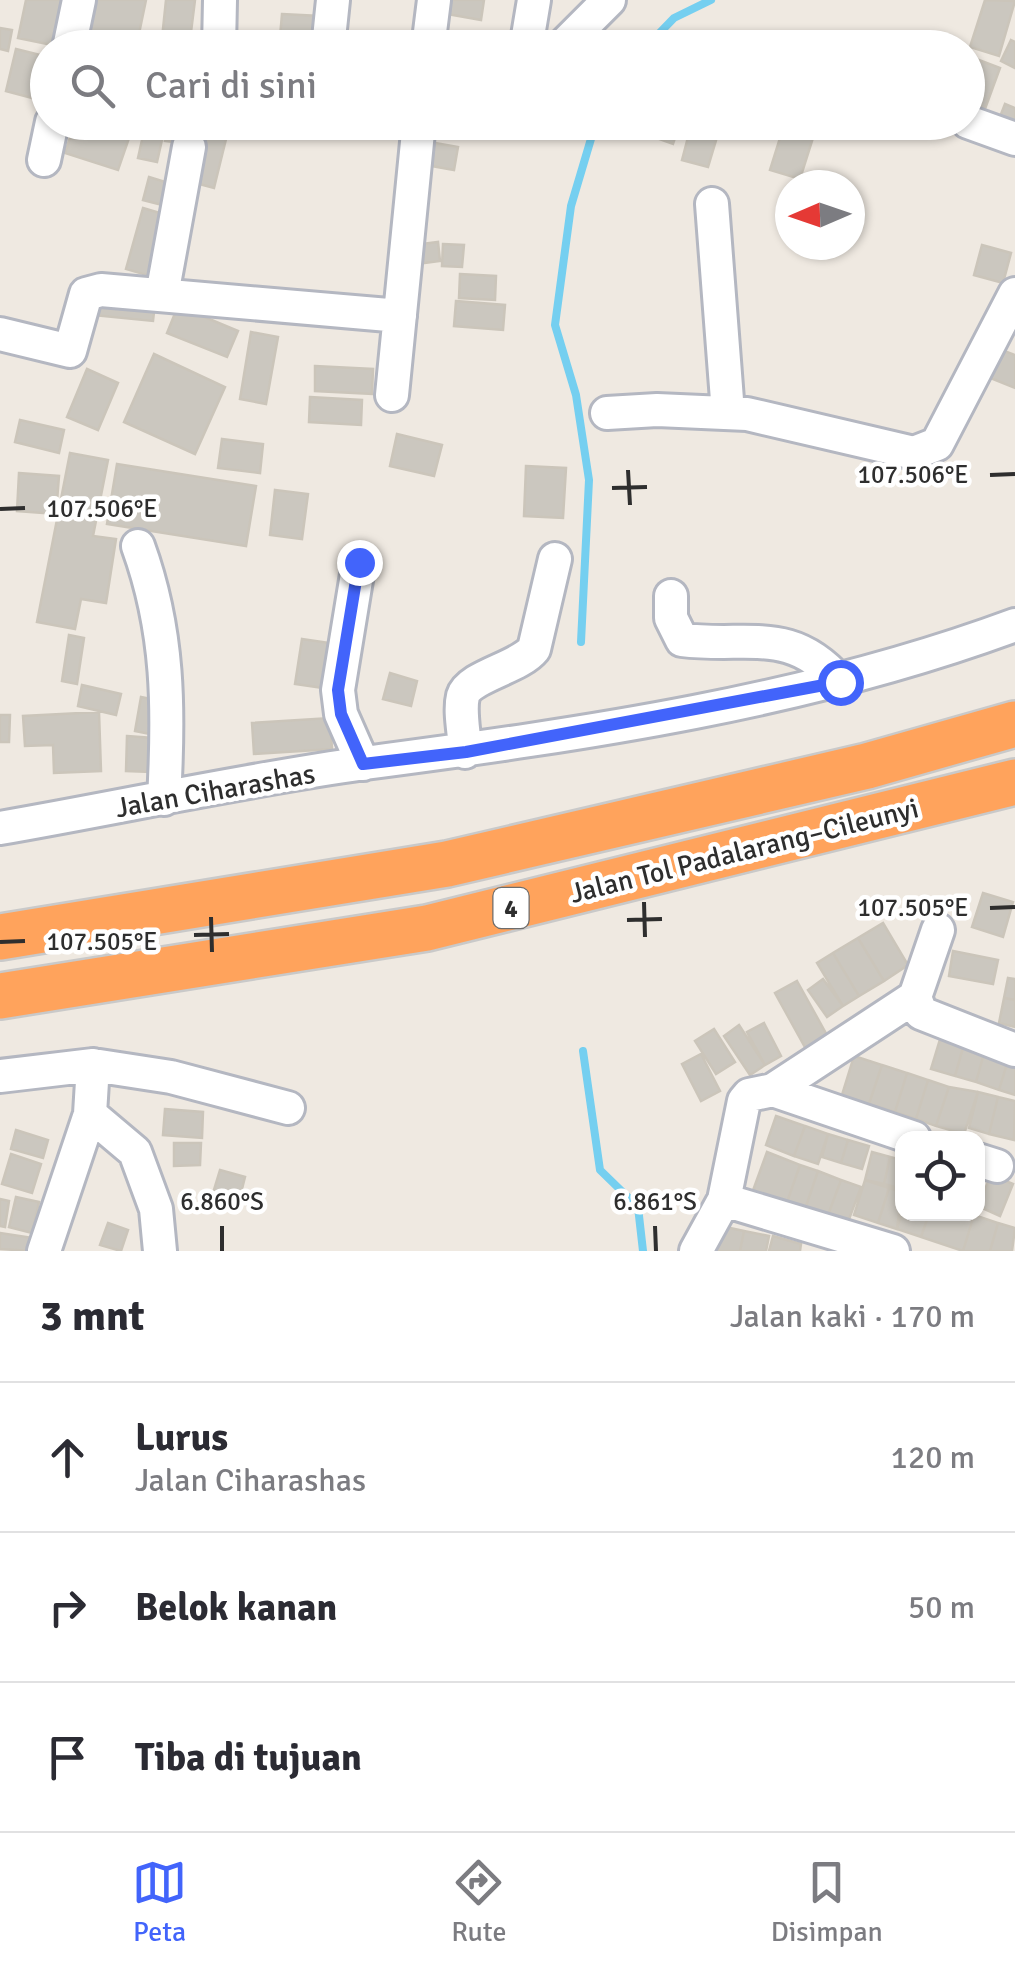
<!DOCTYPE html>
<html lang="id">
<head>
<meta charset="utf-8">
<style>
  body { margin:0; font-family:Signika,sans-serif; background:#f2f2f3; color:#2b2b33 }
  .controls { position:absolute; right:30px; bottom:30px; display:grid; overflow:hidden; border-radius:20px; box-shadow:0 2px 8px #0004 }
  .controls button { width:90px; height:90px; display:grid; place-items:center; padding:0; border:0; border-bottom:2px solid #e1e1e2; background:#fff; color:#2b2b33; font:50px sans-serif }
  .compass { position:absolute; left:775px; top:170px; width:90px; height:90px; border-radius:50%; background:#fff; box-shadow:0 2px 8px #0004; rotate:268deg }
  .stop { position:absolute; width:30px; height:30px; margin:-22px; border:8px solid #4264fb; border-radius:50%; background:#fff }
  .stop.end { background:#4264fb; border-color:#fff; box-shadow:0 2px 10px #0008 }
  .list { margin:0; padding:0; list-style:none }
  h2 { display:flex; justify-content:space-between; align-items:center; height:130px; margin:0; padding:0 40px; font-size:42px }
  h2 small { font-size:32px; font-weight:400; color:#7c7c81 }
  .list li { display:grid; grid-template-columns:65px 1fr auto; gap:30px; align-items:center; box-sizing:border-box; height:150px; padding:0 40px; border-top:2px solid #e1e1e2 }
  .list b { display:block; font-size:38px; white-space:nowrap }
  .list p { margin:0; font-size:32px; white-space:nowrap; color:#7c7c81 }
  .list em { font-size:32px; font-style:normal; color:#7c7c81 }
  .icon { flex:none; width:55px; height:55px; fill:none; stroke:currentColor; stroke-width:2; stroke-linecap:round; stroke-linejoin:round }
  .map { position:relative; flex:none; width:1015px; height:1251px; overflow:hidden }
  .search { position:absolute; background:#fff; box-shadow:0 2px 8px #0004; left:30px; right:30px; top:30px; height:110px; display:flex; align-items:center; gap:25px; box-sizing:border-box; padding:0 35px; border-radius:55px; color:#7c7c81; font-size:38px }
  .sheet { height:580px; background:#fff }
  nav { display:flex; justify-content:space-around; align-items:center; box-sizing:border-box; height:140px; border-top:2px solid #e1e1e2; background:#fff; font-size:28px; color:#7c7c81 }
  nav a { display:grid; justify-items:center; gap:5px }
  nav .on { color:#4264fb }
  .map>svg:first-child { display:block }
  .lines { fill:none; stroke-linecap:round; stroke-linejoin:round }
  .stream { stroke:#75cff0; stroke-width:8 }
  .building { fill:#cbc7bf; stroke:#cbc5ba; stroke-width:2.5 }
  .minor-casing { stroke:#b4b7c1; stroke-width:38 }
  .highway-casing { stroke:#c9c9c9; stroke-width:50 }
  .minor { stroke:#fff; stroke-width:32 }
  .highway { stroke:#ffa35c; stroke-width:45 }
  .route { stroke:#4264fb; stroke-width:12 }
  .ticks { fill:none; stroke:#2e2e2e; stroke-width:4 }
  .labels { text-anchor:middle; stroke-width:9; stroke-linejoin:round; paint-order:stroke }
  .shield { fill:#fff; stroke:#6d6d6d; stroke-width:2.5 }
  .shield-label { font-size:25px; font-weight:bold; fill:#2e2e2e }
  .street-label { font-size:28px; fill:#2e2e2e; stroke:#fff }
  .ticks-label { font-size:25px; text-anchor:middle; fill:#2e2e2e; stroke:#fff; stroke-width:9; stroke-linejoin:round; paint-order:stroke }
</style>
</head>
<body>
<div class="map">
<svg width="1015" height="1251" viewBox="0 0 1015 1251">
  <rect width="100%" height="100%" fill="#efe9e1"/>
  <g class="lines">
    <path class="stream" d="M645 48 674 18 711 0
      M581 642 589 480 576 395 555 325 571 206 596 122
      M583 1051 600 1170 638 1207 643 1251"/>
  </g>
  <path class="building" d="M26 0H72L62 47 18 38Z
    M86 0H146L136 48 78 40Z
    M166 0H195L189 48H161Z
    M449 0H484L481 20 447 14Z
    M985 0 1015 1 999 56 970 47Z
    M282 14 320 16 319 40 280 37Z
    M0 28 12 30 8 51 0 49Z
    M1011 40 1015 42V68L1001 61Z
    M16 49 48 57 43 101 6 91Z
    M971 57 1000 68 985 109 968 103Z
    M1005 104 1015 108V134L996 127Z
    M75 122 129 138 118 170 65 153Z
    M146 122H166L157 162 138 158Z
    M168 122H185L182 143 165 141Z
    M329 122H375L374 130Z
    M637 122H679L680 123 673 144 634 130Z
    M692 122 720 127 708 167 682 160Z
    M785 122H818L800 179 770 170Z
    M205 126 228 131 214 188 192 182Z
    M424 141 458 147 454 170 420 164Z
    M149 177 172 184 166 206 143 200Z
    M143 208 167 215 150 276 126 269Z
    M438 242 440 261 409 265 406 246Z
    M443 244 464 245 462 267 442 266Z
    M982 245 1011 253 1003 283 974 275Z
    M460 274 496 276 495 300 459 298Z
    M94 296 155 303 153 321 92 315Z
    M456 301 505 305 503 330 454 326Z
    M178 306 238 331 227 357 167 333Z
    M251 332 278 337 266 404 240 399Z
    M999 349 1015 355V388L988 377Z
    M154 354 225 387 195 454 124 422Z
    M315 366 373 369 372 394 315 391Z
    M87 369 118 383 98 430 67 417Z
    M310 397 362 400 361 425 309 422Z
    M20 420 64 430 59 453 15 442Z
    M397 434 442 445 434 476 390 466Z
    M222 439 263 444 260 473 218 468Z
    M70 453 108 460 93 536 116 539 106 603 81 599 75 629 37 622Z
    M117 464 256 486 246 546 107 524Z
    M526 466 566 468 563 518 524 516Z
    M19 473 59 476 56 514 17 511Z
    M275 490 308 494 302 539 270 535Z
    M69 635 84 638 77 684 62 681Z
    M302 639 343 645 337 690 295 684Z
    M390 673 417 681 411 706 383 699Z
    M82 685 121 694 116 715 78 706Z
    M141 697 161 701 155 735 135 731Z
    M99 712 101 771 54 773 53 745 25 746 23 716Z
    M0 715H10L9 742H0Z
    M330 718 332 749 254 754 252 723Z
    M127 736 153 738 151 772 126 771Z
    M983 893 1013 902 1003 937 972 927Z
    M883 923 908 965 884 981 858 938Z
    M858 938 884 981 859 996 833 953Z
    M953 951 998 960 993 984 949 976Z
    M833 953 859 996 843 1006 817 963Z
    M1008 978 1015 979V1000L1004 998Z
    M823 979 843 1006 827 1017 808 990Z
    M797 981 828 1037 806 1049 775 993Z
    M1004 998 1015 1000V1027L999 1023Z
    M764 1023 781 1056 765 1065 747 1032Z
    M739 1025 765 1065 750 1075 724 1036Z
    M714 1029 735 1062 716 1074 695 1041Z
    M941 1036 964 1044 955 1076 931 1069Z
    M964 1044 985 1050 976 1082 955 1076Z
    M985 1050 1009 1057 999 1090 976 1082Z
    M701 1054 720 1091 701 1101 682 1064Z
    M854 1056 882 1065 869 1104 842 1095Z
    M1009 1057 1015 1059V1095L999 1090Z
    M882 1065 907 1073 895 1112 869 1104Z
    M907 1073 928 1080 916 1119 895 1112Z
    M928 1080 949 1087 936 1126 916 1119Z
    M949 1087 978 1092 964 1134 936 1126Z
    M978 1092 998 1097 989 1134 969 1128Z
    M998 1097 1015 1101 1014 1140 989 1134Z
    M165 1109 203 1112 202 1138 163 1135Z
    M776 1116 805 1126 794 1156 766 1145Z
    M805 1126 828 1134 818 1164 794 1156Z
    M16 1130 48 1140 43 1158 11 1149Z
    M828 1134 848 1140 841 1163 822 1157Z
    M848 1140 869 1146 862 1169 841 1163Z
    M174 1143H201L200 1165 174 1166Z
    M767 1152 800 1165 785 1208 751 1196Z
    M872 1152 890 1157 884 1184 865 1180Z
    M11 1154 41 1164 32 1193 2 1184Z
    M890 1157 902 1160V1189L884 1184Z
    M800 1165 818 1171 803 1215 785 1208Z
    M220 1170 245 1177 240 1197 214 1190Z
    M818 1171 841 1180 825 1223 803 1215Z
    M991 1175 1013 1184 1000 1216 978 1206Z
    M841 1180 861 1187 845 1230 825 1223Z
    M865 1180 889 1188 878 1223 854 1215Z
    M889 1188 902 1192 897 1229 878 1223Z
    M16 1197 39 1202 32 1233 9 1227Z
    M0 1199 9 1201 5 1227 0 1226Z
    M902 1213 929 1214 921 1237 897 1229Z
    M929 1214 974 1215 963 1251 921 1237Z
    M974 1215 998 1223 990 1251H963Z
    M108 1223 128 1230 121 1251 100 1245Z
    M998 1223 1015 1228 1012 1251H990Z
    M721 1226 744 1231 740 1251H716Z
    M744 1231 769 1236 766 1251H740Z
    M0 1233 33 1238 31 1251 0 1249Z
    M773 1236 801 1244 800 1251H769Z"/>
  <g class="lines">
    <g class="minor-casing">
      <path id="minor" d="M69 48 79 0
        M219 48 220 0
        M328 48 333 0
        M428 48 434 0
        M526 48 534 0
        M561 48 609 0
        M968 122 1015 139
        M44 160 52 122
        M712 204 728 413
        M162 295 189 147
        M0 334 70 351 86 294 101 290 400 316
        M392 395 419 122
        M607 413 657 410 747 414 914 453 937 444 1015 294
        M138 546C169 631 169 710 164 799
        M359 562 338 690 341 714 363 764
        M671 596V618L682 640C749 648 790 625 840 682
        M465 752C465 736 459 712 463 696 469 676 519 668 534 649L555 559
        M0 828C121 807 243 780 365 763 585 734 807 702 1015 625
        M938 930 915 997 921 1013 1015 1050
        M0 1076 93 1065 171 1077 288 1108
        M773 1090 915 997
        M90 1114 135 1152 156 1209 160 1251
        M978 1160 997 1166
        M724 1200 893 1251
        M44 1251 90 1114 93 1065
        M696 1251 724 1200 744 1101 749 1095 773 1090 914 1138"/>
    </g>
    <g class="highway-casing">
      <path id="highway" d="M0 937 447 864 867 766 1015 724
        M0 996 427 928 1015 782"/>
    </g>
    <use href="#minor" class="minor"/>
    <use href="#highway" class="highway"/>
  </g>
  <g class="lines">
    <path class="route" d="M359 562 338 690 341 714 363 764 466 752 840 682"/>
  </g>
  <path class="ticks" d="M628 470 630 505M990 475 1015 474M612 488 647 487M0 509 25 508M644 902 645 937M990 908 1015 907M211 917 212 952M627 920 662 919M194 935 229 934M0 942 25 941M222 1226V1251M655 1226 656 1251"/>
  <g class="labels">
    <rect class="shield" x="493.5" y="888" width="35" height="40" rx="8"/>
    <g class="shield-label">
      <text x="511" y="917">4</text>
    </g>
    <g class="street-label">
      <text transform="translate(215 790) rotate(-10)" y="10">Jalan Ciharashas</text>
      <text transform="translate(744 850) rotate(-14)" y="10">Jalan Tol Padalarang–Cileunyi</text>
    </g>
  </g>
  <g class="ticks-label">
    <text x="913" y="483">107.506°E</text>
    <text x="102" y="517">107.506°E</text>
    <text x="913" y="916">107.505°E</text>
    <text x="102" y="950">107.505°E</text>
    <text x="222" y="1210">6.860°S</text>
    <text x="655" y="1210">6.861°S</text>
  </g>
</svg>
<div class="controls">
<button><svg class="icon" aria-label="locate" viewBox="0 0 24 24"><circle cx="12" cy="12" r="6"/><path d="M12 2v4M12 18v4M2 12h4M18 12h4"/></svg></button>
</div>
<svg class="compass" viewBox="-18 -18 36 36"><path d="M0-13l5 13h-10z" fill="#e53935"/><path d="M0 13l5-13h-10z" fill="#7c7c81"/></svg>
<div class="stop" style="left:840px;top:682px"></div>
<div class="stop end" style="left:359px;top:562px"></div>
<div class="search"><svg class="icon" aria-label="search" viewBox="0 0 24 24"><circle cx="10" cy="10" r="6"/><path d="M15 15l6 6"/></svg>Cari di sini</div>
</div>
<section class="sheet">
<h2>3 mnt<small>Jalan kaki · 170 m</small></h2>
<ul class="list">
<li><svg class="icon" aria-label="ahead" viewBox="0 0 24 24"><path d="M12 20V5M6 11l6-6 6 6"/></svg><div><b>Lurus</b><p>Jalan Ciharashas</p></div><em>120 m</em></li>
<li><svg class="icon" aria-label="right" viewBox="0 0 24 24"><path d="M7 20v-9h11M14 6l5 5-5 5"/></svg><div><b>Belok kanan</b></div><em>50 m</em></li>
<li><svg class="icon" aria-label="arrive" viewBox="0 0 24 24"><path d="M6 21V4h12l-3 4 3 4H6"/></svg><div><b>Tiba di tujuan</b></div></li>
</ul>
</section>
<nav>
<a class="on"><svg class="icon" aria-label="map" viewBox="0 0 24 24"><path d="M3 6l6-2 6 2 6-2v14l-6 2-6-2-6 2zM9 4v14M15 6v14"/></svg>Peta</a>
<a><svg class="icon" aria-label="directions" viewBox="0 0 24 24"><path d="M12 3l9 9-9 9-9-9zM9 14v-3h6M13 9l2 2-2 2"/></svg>Rute</a>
<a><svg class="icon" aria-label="saved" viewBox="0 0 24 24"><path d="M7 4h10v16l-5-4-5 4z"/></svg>Disimpan</a>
</nav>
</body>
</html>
